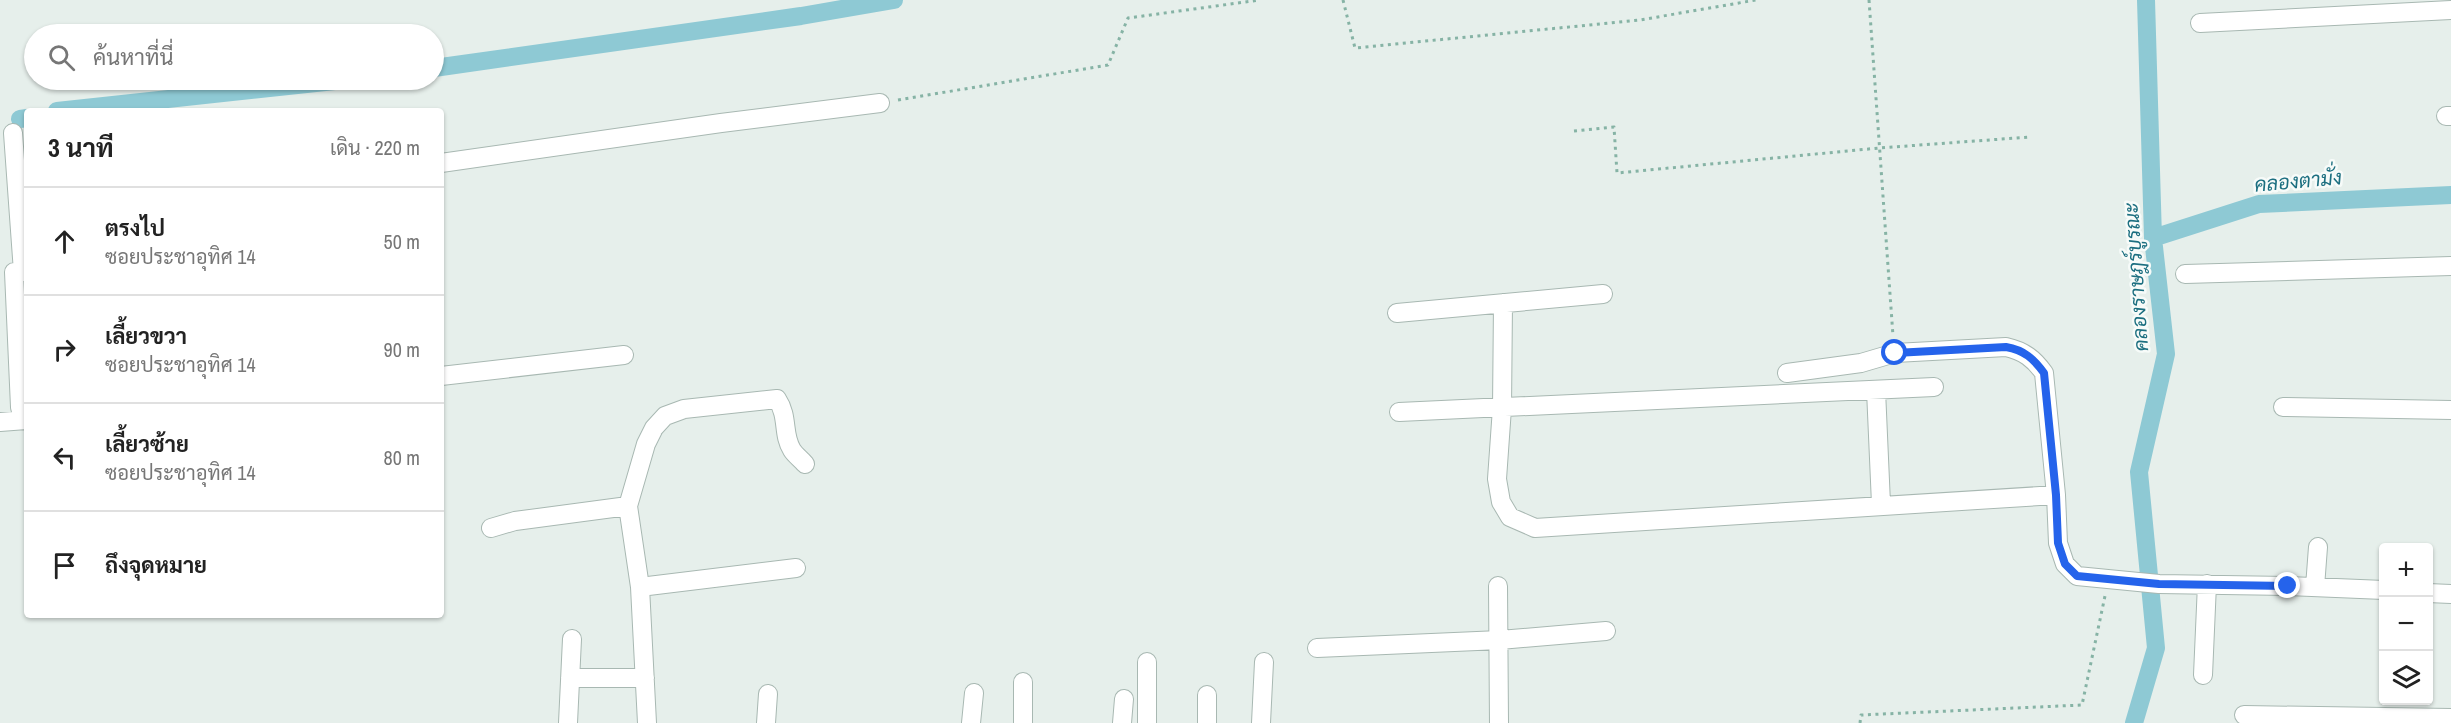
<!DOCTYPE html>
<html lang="th">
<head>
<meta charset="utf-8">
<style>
  body { margin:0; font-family:"Archivo Narrow",Sarabun,sans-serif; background:#f2f2f2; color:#222 }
  .controls { position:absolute; right:18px; bottom:18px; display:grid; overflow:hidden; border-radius:6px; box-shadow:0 2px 4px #0004 }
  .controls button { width:54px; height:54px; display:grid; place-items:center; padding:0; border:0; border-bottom:2px solid #e0e0e0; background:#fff; color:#222; font:30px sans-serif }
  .stop { position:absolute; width:18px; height:18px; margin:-14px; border:4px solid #2563eb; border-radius:50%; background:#fff }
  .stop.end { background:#2563eb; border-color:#fff; box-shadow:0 2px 6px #0008 }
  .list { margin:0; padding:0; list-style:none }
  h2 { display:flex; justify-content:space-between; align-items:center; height:78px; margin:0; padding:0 24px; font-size:26px }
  h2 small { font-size:20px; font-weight:400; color:#767676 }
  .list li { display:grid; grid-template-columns:39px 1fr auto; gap:18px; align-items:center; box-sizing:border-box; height:108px; padding:0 24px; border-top:2px solid #e0e0e0 }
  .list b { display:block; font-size:22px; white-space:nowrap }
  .list p { margin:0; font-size:20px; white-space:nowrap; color:#767676 }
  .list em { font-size:20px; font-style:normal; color:#767676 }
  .icon { flex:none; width:33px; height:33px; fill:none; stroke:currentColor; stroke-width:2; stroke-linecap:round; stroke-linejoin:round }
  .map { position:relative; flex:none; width:2451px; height:723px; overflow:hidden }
  .search { position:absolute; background:#fff; box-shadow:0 2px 4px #0004; left:24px; top:24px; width:420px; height:66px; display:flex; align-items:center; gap:15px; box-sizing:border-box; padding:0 21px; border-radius:33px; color:#767676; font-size:22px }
  .panel { position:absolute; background:#fff; box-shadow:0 2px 4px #0004; left:24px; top:108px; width:420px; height:510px; border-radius:6px }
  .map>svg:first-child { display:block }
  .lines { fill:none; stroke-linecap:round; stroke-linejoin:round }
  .canal { stroke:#8ec9d4; stroke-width:18 }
  .minor-casing { stroke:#a8b8b2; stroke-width:20 }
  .path { stroke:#86b3a5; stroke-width:3; stroke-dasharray:3 4.5; stroke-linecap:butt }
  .minor { stroke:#fff; stroke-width:18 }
  .route { stroke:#2563eb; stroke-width:8 }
  .labels { text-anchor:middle; stroke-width:5; stroke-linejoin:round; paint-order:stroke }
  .water-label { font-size:20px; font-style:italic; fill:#1c6f80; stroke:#f7fbf9 }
</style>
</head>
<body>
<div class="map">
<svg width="2451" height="723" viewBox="0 0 2451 723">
  <rect width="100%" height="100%" fill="#e6efeb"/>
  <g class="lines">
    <path class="canal" d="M434 68 801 16 894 0
      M57 111 344 80
      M20 119 27 118
      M2153 238 2259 204 2451 195
      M2134 723 2156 648 2139 472 2166 354 2153 238 2146 0"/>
    <g class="minor-casing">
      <path id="minor" d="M2200 23 2451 10
        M2446 116H2451
        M13 133 23 272
        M441 163 721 123 880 103
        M14 272 20 407 22 415 27 421
        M2185 274 2451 266
        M1503 303 1502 408 1497 479 1501 502 1510 517 1535 528 2056 495
        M1397 313 1603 294
        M1787 373 1861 363 1895 353 2006 347C2024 351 2034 359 2044 373L2056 495 2058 543 2065 564 2077 576 2159 584 2288 586 2384 590
        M441 376 624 355
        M1876 390 1881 504
        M2283 407 2451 410
        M1399 412 1934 387
        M0 422 26 420
        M628 506 646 444 654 428 665 416 684 409 777 399C789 417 782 434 792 450 795 455 801 459 805 464
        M491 528 515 521 628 506 640 587 647 723
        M1498 586 1499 723
        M640 587 796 568
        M2315 587 2318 547
        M2428 593 2451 594
        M1317 648 1500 640 1606 631
        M2203 675 2207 584
        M570 678H645
        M2244 715 2451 718
        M568 723 572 639
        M766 723 768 694
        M971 723 974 693
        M1023 723V682
        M1122 723 1124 699
        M1147 723V662
        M1207 723V695
        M1261 723 1264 662"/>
    </g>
    <path class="path" d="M1343 0 1355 48 1640 20 1756 0
      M1869 0 1893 336
      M898 100 1108 65 1128 18 1260 0
      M1574 131 1614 127 1617 173 1879 148 2030 137
      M1860 723 1861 715 2082 705 2105 596"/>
    <use href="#minor" class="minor"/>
  </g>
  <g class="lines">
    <path class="route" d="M1895 353 2006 347C2024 350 2034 359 2044 373L2056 495 2058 543 2065 564 2077 576 2159 584 2288 586"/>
  </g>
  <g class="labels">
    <g class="water-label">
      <text transform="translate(2298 181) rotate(-5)" y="7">คลองตามั่ง</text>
      <text transform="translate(2136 277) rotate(-94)" y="7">คลองราษฎร์บูรณะ</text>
    </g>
  </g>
</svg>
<div class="controls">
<button>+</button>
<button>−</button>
<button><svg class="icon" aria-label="layers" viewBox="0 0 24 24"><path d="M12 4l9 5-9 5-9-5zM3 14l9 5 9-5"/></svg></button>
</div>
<div class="stop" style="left:1895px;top:353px"></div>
<div class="stop end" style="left:2288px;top:586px"></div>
<div class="search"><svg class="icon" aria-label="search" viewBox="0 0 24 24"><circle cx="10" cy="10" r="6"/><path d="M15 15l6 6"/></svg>ค้นหาที่นี่</div>
<section class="panel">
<h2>3 นาที<small>เดิน · 220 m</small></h2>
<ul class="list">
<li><svg class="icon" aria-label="ahead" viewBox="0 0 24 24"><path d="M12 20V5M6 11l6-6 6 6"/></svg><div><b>ตรงไป</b><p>ซอยประชาอุทิศ 14</p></div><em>50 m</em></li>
<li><svg class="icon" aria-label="right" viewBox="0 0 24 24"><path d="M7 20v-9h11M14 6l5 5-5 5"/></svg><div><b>เลี้ยวขวา</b><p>ซอยประชาอุทิศ 14</p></div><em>90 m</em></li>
<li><svg class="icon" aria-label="left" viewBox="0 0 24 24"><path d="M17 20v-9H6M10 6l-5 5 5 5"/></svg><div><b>เลี้ยวซ้าย</b><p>ซอยประชาอุทิศ 14</p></div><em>80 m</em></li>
<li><svg class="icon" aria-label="arrive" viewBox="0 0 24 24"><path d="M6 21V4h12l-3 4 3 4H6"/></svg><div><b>ถึงจุดหมาย</b></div></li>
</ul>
</section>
</div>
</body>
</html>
